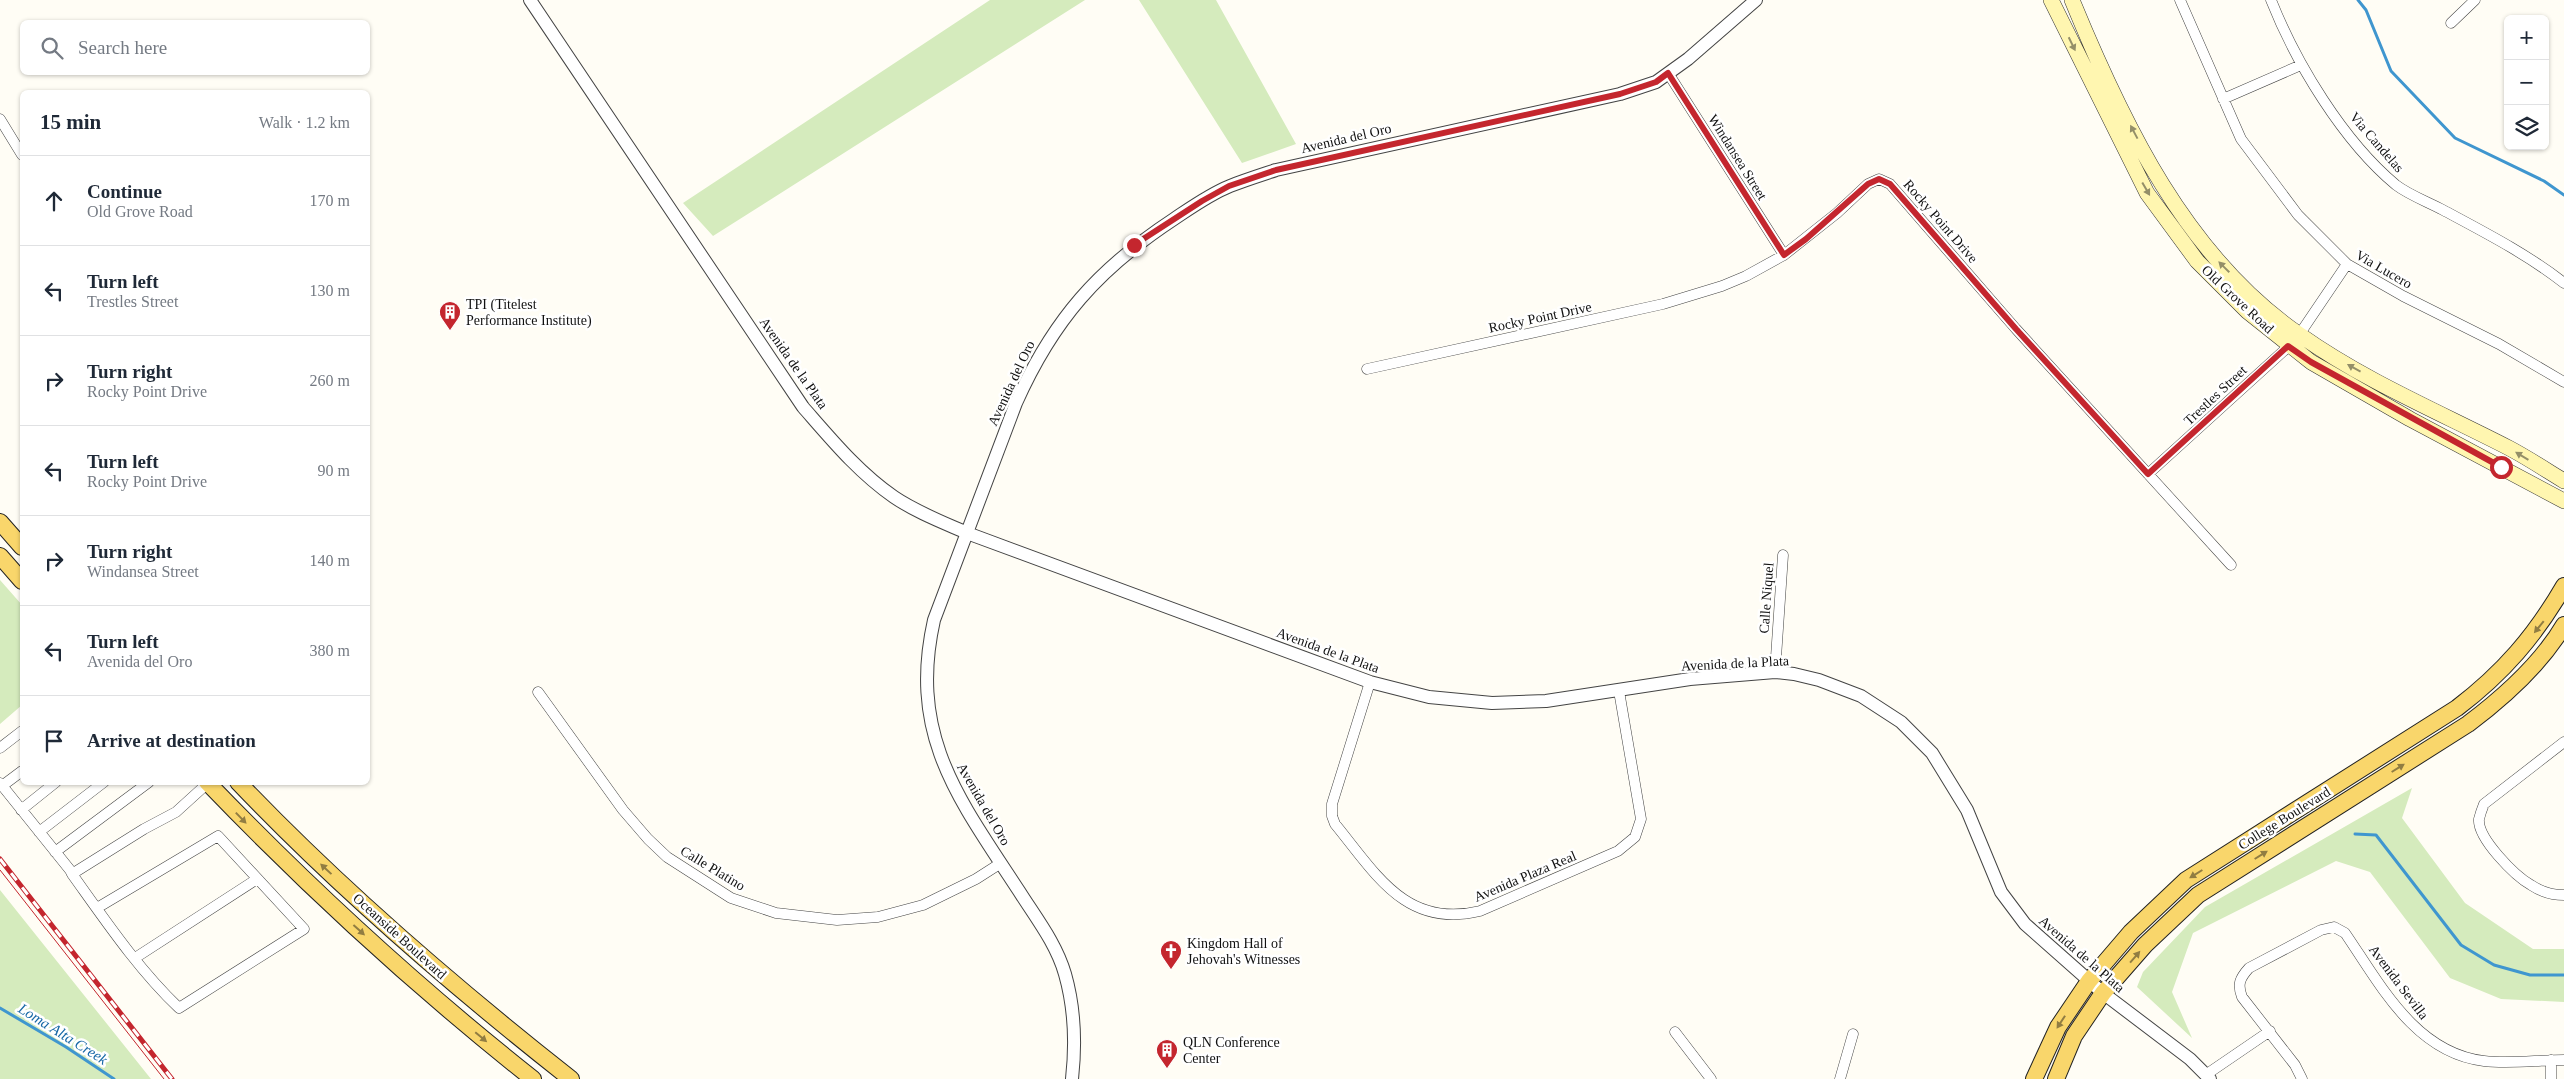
<!DOCTYPE html>
<html lang="en">
<head>
<meta charset="utf-8">
<style>
  body { margin:0; font-family:Georgia,serif; background:#f2f2f3; color:#1f2937 }
  .controls { position:absolute; right:15px; top:15px; display:grid; overflow:hidden; border-radius:8px; box-shadow:0 1px 4px #0004 }
  .controls button { width:45px; height:45px; display:grid; place-items:center; padding:0; border:0; border-bottom:1px solid #e0e1e3; background:#fff; color:#1f2937; font:25px sans-serif }
  .stop { position:absolute; width:15px; height:15px; margin:-11px; border:4px solid #c4262e; border-radius:50%; background:#fff }
  .stop.end { background:#c4262e; border-color:#fff; box-shadow:0 1px 5px #0008 }
  .list { margin:0; padding:0; list-style:none }
  h2 { display:flex; justify-content:space-between; align-items:center; height:65px; margin:0; padding:0 20px; font-size:21px }
  h2 small { font-size:16px; font-weight:400; color:#747a83 }
  .list li { display:grid; grid-template-columns:32px 1fr auto; gap:15px; align-items:center; box-sizing:border-box; height:90px; padding:0 20px; border-top:1px solid #e0e1e3 }
  .list b { display:block; font-size:19px; white-space:nowrap }
  .list p { margin:0; font-size:16px; white-space:nowrap; color:#747a83 }
  .list em { font-size:16px; font-style:normal; color:#747a83 }
  .icon { flex:none; width:28px; height:28px; fill:none; stroke:currentColor; stroke-width:2; stroke-linecap:round; stroke-linejoin:round }
  .map { position:relative; flex:none; width:2564px; height:1079px; overflow:hidden }
  .search { position:absolute; background:#fff; box-shadow:0 1px 4px #0004; left:20px; top:20px; width:350px; height:55px; display:flex; align-items:center; gap:12px; box-sizing:border-box; padding:0 18px; border-radius:8px; color:#747a83; font-size:19px }
  .panel { position:absolute; background:#fff; box-shadow:0 1px 4px #0004; left:20px; top:90px; width:350px; height:695px; border-radius:8px }
  .map>svg:first-child { display:block }
  .green { fill:#d5ebbd }
  .lines { fill:none; stroke-linecap:round; stroke-linejoin:round }
  .stream { stroke:#3f96cf; stroke-width:3 }
  .minor-casing { stroke:#444; stroke-width:11 }
  .tertiary-casing { stroke:#444; stroke-width:14 }
  .secondary-casing { stroke:#333; stroke-width:16 }
  .primary-casing { stroke:#222; stroke-width:18 }
  .minor { stroke:#fff; stroke-width:10 }
  .tertiary { stroke:#fff; stroke-width:12 }
  .secondary { stroke:#fff6b0; stroke-width:15 }
  .primary { stroke:#f9d66b; stroke-width:16 }
  .tram { stroke:#c4262e; stroke-width:1 }
  .rail-casing { stroke:#c4262e; stroke-width:5 }
  .rail { stroke:#fff; stroke-width:3; stroke-dasharray:9; stroke-linecap:butt }
  .oneway { fill:#948f68 }
  .oneway2 { fill:#917d42 }
  .route { stroke:#c4262e; stroke-width:6 }
  .labels { text-anchor:middle; stroke-width:5; stroke-linejoin:round; paint-order:stroke }
  .street-label { font-size:14px; fill:#111; stroke:#fff }
  .poi-label { font-size:14px; fill:#111; stroke:#fff; text-anchor:start }
  .water-label { font-size:15px; font-style:italic; fill:#1768a6; stroke:#fff }
</style>
</head>
<body>
<div class="map">
<svg width="2564" height="1079" viewBox="0 0 2564 1079">
  <rect width="100%" height="100%" fill="#fffdf5"/>
  <path class="green" d="M990 0H1085L713 236 683 203Z
    M1139 0H1216L1296 144 1242 163Z
    M0 580 22 605V705L0 724Z
    M2412 788 2402 818 2465 903 2533 949H2564V1002L2501 999 2450 978 2370 872 2336 861 2193 933 2172 992 2192 1038 2137 987 2143 972 2205 907Z
    M0 890 151 1079H0Z"/>
  <g class="lines">
    <path class="stream" d="M2358 0 2366 10 2391 71 2455 138 2544 181 2564 195
      M2355 834 2376 835 2461 945 2494 965 2530 975H2564
      M0 1008 66 1047 114 1079"/>
    <g class="minor-casing">
      <path id="minor" d="M2180 0 2241 139 2298 215 2347 264 2403 296 2499 344 2564 382
        M2271 0C2296 63 2343 141 2396 185 2409 195 2428 202 2443 210 2484 232 2527 254 2564 283
        M2451 23 2475 0
        M1668 73 1784 255
        M2223 99 2301 65
        M0 119 22 155
        M1367 369 1663 304 1722 286 1746 276 1784 255 1837 213 1868 184 1879 179 1890 184 2016 329 2231 565
        M2148 474 2289 346 2299 335 2347 264
        M1775 672 1783 555
        M1370 682 1332 804V816L1335 824C1376 874 1406 929 1480 911L1618 851 1635 837 1641 819 1619 691
        M538 692 623 810 648 839 667 857 731 898 776 913 837 920 878 917 923 905 976 879 1001 863
        M2564 742 2484 804C2482 809 2480 815 2479 819 2477 838 2515 876 2531 885 2540 891 2553 895 2564 895
        M0 748 22 731
        M0 783 70 870 72 874C105 920 138 969 179 1008L304 929 218 836 97 908
        M2 786 22 771
        M21 810 56 782
        M39 832 104 782
        M55 852 149 782
        M72 874 144 829 176 812 209 782
        M135 958 257 879
        M1675 1032 1711 1079
        M2207 1074 2270 1031
        M1840 1079 1853 1034
        M2302 1079 2295 1065 2242 997C2237 984 2240 978 2249 968L2321 930 2334 927 2345 933C2380 984 2415 1053 2484 1061 2510 1064 2537 1060 2564 1060
        M2551 1079V1060"/>
    </g>
    <g class="tertiary-casing">
      <path id="tertiary" d="M530 0 803 407C831 439 858 472 894 497 916 512 942 522 967 533L1370 682 1429 697 1492 703 1546 701 1690 679 1775 672 1794 674 1819 680 1861 696 1901 722 1932 753 1967 810 2001 892 2025 924 2103 993 2190 1059 2210 1079
        M1072 1079C1076 1043 1075 1009 1065 974 1056 943 1036 918 1019 891 959 799 908 736 934 620L1016 403C1053 320 1098 269 1174 219 1192 207 1210 194 1230 186 1245 180 1261 175 1276 170L1620 94 1656 82 1688 59 1756 0"/>
    </g>
    <g class="secondary-casing">
      <path id="secondary" d="M2051 0 2147 193 2197 261 2248 312 2311 362 2410 419 2564 501
        M2072 0C2123 124 2186 257 2300 335 2365 381 2439 412 2509 448 2528 458 2546 470 2564 481"/>
    </g>
    <g class="primary-casing">
      <path id="primary" d="M0 522 22 547
        M0 556 22 581
        M207 782C309 888 418 988 533 1079
        M238 782C341 890 454 987 571 1079
        M2034 1079 2058 1027 2089 981 2131 932 2186 880 2457 708C2503 673 2535 636 2564 586
        M2056 1079 2074 1036 2103 993 2145 945 2198 895 2468 724C2504 697 2541 664 2564 625"/>
    </g>
    <use href="#minor" class="minor"/>
    <use href="#tertiary" class="tertiary"/>
    <use href="#secondary" class="secondary"/>
    <use href="#primary" class="primary"/>
    <path class="tram" d="M0 870 164 1079"/>
    <g class="rail-casing">
      <path id="rail" d="M0 859 172 1079"/>
    </g>
    <use href="#rail" class="rail"/>
  </g>
  <defs><path id="oneway-solid" d="M-6-.8H1V-3.2L6.5 0L1 3.2V.8H-6Z" transform="scale(1.25)"/></defs>
  <g class="oneway">
    <use href="#oneway-solid" transform="translate(2072 44) rotate(64)"/>
    <use href="#oneway-solid" transform="translate(2134 132) rotate(-118)"/>
    <use href="#oneway-solid" transform="translate(2146 189) rotate(60)"/>
    <use href="#oneway-solid" transform="translate(2224 267) rotate(-135)"/>
    <use href="#oneway-solid" transform="translate(2354 368) rotate(-151)"/>
    <use href="#oneway-solid" transform="translate(2522 456) rotate(-149)"/>
  </g>
  <g class="oneway2">
    <use href="#oneway-solid" transform="translate(2539 627) rotate(129)"/>
    <use href="#oneway-solid" transform="translate(2398 768) rotate(-32)"/>
    <use href="#oneway-solid" transform="translate(241 818) rotate(46)"/>
    <use href="#oneway-solid" transform="translate(2261 855) rotate(-32)"/>
    <use href="#oneway-solid" transform="translate(326 869) rotate(-137)"/>
    <use href="#oneway-solid" transform="translate(2196 874) rotate(148)"/>
    <use href="#oneway-solid" transform="translate(359 930) rotate(42)"/>
    <use href="#oneway-solid" transform="translate(2135 957) rotate(-49)"/>
    <use href="#oneway-solid" transform="translate(2061 1022) rotate(123)"/>
    <use href="#oneway-solid" transform="translate(481 1037) rotate(40)"/>
  </g>
  <g class="lines">
    <path class="route" d="M1134 245 1202 201 1229 186 1276 170 1620 94 1656 82 1668 73 1784 255 1806 239 1868 184 1879 179 1890 184 2016 329 2148 474 2288 346 2311 362 2501 467"/>
  </g>
  <defs>
    <g id="building-pin" transform="scale(1.125)"><path d="M0 17L-7.5 6A9.5 9.5 0 1 1 7.5 6Z" fill="#c4262e" stroke="#fff"/><path d="M-4-6H4V6H1V3H-1V6H-4ZM-2.5-4.3h1.7v1.8h-1.7ZM.8-4.3h1.7v1.8H.8ZM-2.5-1h1.7V.8h-1.7ZM.8-1h1.7V.8H.8Z" fill="#fff"/></g>
    <g id="church-pin" transform="scale(1.125)"><path d="M0 17L-7.5 6A9.5 9.5 0 1 1 7.5 6Z" fill="#c4262e" stroke="#fff"/><path d="M-1.2-6h2.4v3.5h3.3v2.4h-3.3V6h-2.4V-.1h-3.3v-2.4h3.3Z" fill="#fff"/></g>
  </defs>
  <g fill-rule="evenodd">
    <use href="#building-pin" x="450" y="312"/>
    <use href="#church-pin" x="1171" y="951"/>
    <use href="#building-pin" x="1167" y="1050"/>
  </g>
  <g class="labels">
    <g class="street-label">
      <text transform="translate(1346 138) rotate(-13)" y="5">Avenida del Oro</text>
      <text transform="translate(2377 142) rotate(49)" y="5">Via Candelas</text>
      <text transform="translate(1738 157) rotate(58)" y="5">Windansea Street</text>
      <text transform="translate(1941 221) rotate(49)" y="5">Rocky Point Drive</text>
      <text transform="translate(2384 269) rotate(30)" y="5">Via Lucero</text>
      <text transform="translate(2238 299) rotate(43)" y="5">Old Grove Road</text>
      <text transform="translate(1540 317) rotate(-12)" y="5">Rocky Point Drive</text>
      <text transform="translate(794 363) rotate(55)" y="5">Avenida de la Plata</text>
      <text transform="translate(1011 383) rotate(-65)" y="5">Avenida del Oro</text>
      <text transform="translate(2215 395) rotate(-43)" y="5">Trestles Street</text>
      <text transform="translate(1766 598) rotate(-86)" y="5">Calle Niquel</text>
      <text transform="translate(1328 650) rotate(20)" y="5">Avenida de la Plata</text>
      <text transform="translate(1735 663) rotate(-3)" y="5">Avenida de la Plata</text>
      <text transform="translate(984 804) rotate(60)" y="5">Avenida del Oro</text>
      <text transform="translate(2284 818) rotate(-32)" y="5">College Boulevard</text>
      <text transform="translate(713 868) rotate(31)" y="5">Calle Platino</text>
      <text transform="translate(1525 876) rotate(-23)" y="5">Avenida Plaza Real</text>
      <text transform="translate(400 936) rotate(42)" y="5">Oceanside Boulevard</text>
      <text transform="translate(2082 954) rotate(41)" y="5">Avenida de la Plata</text>
      <text transform="translate(2399 982) rotate(53)" y="5">Avenida Sevilla</text>
    </g>
    <g class="poi-label">
      <text x="466" y="309">TPI (Titelest<tspan x="466" dy="16">Performance Institute)</tspan></text>
      <text x="1187" y="948">Kingdom Hall of<tspan x="1187" dy="16">Jehovah's Witnesses</tspan></text>
      <text x="1183" y="1047">QLN Conference<tspan x="1183" dy="16">Center</tspan></text>
    </g>
    <g class="water-label">
      <text transform="translate(63 1034) rotate(32)" y="5">Loma Alta Creek</text>
    </g>
  </g>
</svg>
<div class="controls">
<button>+</button>
<button>−</button>
<button><svg class="icon" aria-label="layers" viewBox="0 0 24 24"><path d="M12 4l9 5-9 5-9-5zM3 14l9 5 9-5"/></svg></button>
</div>
<div class="stop" style="left:2501px;top:467px"></div>
<div class="stop end" style="left:1134px;top:245px"></div>
<div class="search"><svg class="icon" aria-label="search" viewBox="0 0 24 24"><circle cx="10" cy="10" r="6"/><path d="M15 15l6 6"/></svg>Search here</div>
<section class="panel">
<h2>15 min<small>Walk · 1.2 km</small></h2>
<ul class="list">
<li><svg class="icon" aria-label="ahead" viewBox="0 0 24 24"><path d="M12 20V5M6 11l6-6 6 6"/></svg><div><b>Continue</b><p>Old Grove Road</p></div><em>170 m</em></li>
<li><svg class="icon" aria-label="left" viewBox="0 0 24 24"><path d="M17 20v-9H6M10 6l-5 5 5 5"/></svg><div><b>Turn left</b><p>Trestles Street</p></div><em>130 m</em></li>
<li><svg class="icon" aria-label="right" viewBox="0 0 24 24"><path d="M7 20v-9h11M14 6l5 5-5 5"/></svg><div><b>Turn right</b><p>Rocky Point Drive</p></div><em>260 m</em></li>
<li><svg class="icon" aria-label="left" viewBox="0 0 24 24"><path d="M17 20v-9H6M10 6l-5 5 5 5"/></svg><div><b>Turn left</b><p>Rocky Point Drive</p></div><em>90 m</em></li>
<li><svg class="icon" aria-label="right" viewBox="0 0 24 24"><path d="M7 20v-9h11M14 6l5 5-5 5"/></svg><div><b>Turn right</b><p>Windansea Street</p></div><em>140 m</em></li>
<li><svg class="icon" aria-label="left" viewBox="0 0 24 24"><path d="M17 20v-9H6M10 6l-5 5 5 5"/></svg><div><b>Turn left</b><p>Avenida del Oro</p></div><em>380 m</em></li>
<li><svg class="icon" aria-label="arrive" viewBox="0 0 24 24"><path d="M6 21V4h12l-3 4 3 4H6"/></svg><div><b>Arrive at destination</b></div></li>
</ul>
</section>
</div>
</body>
</html>
